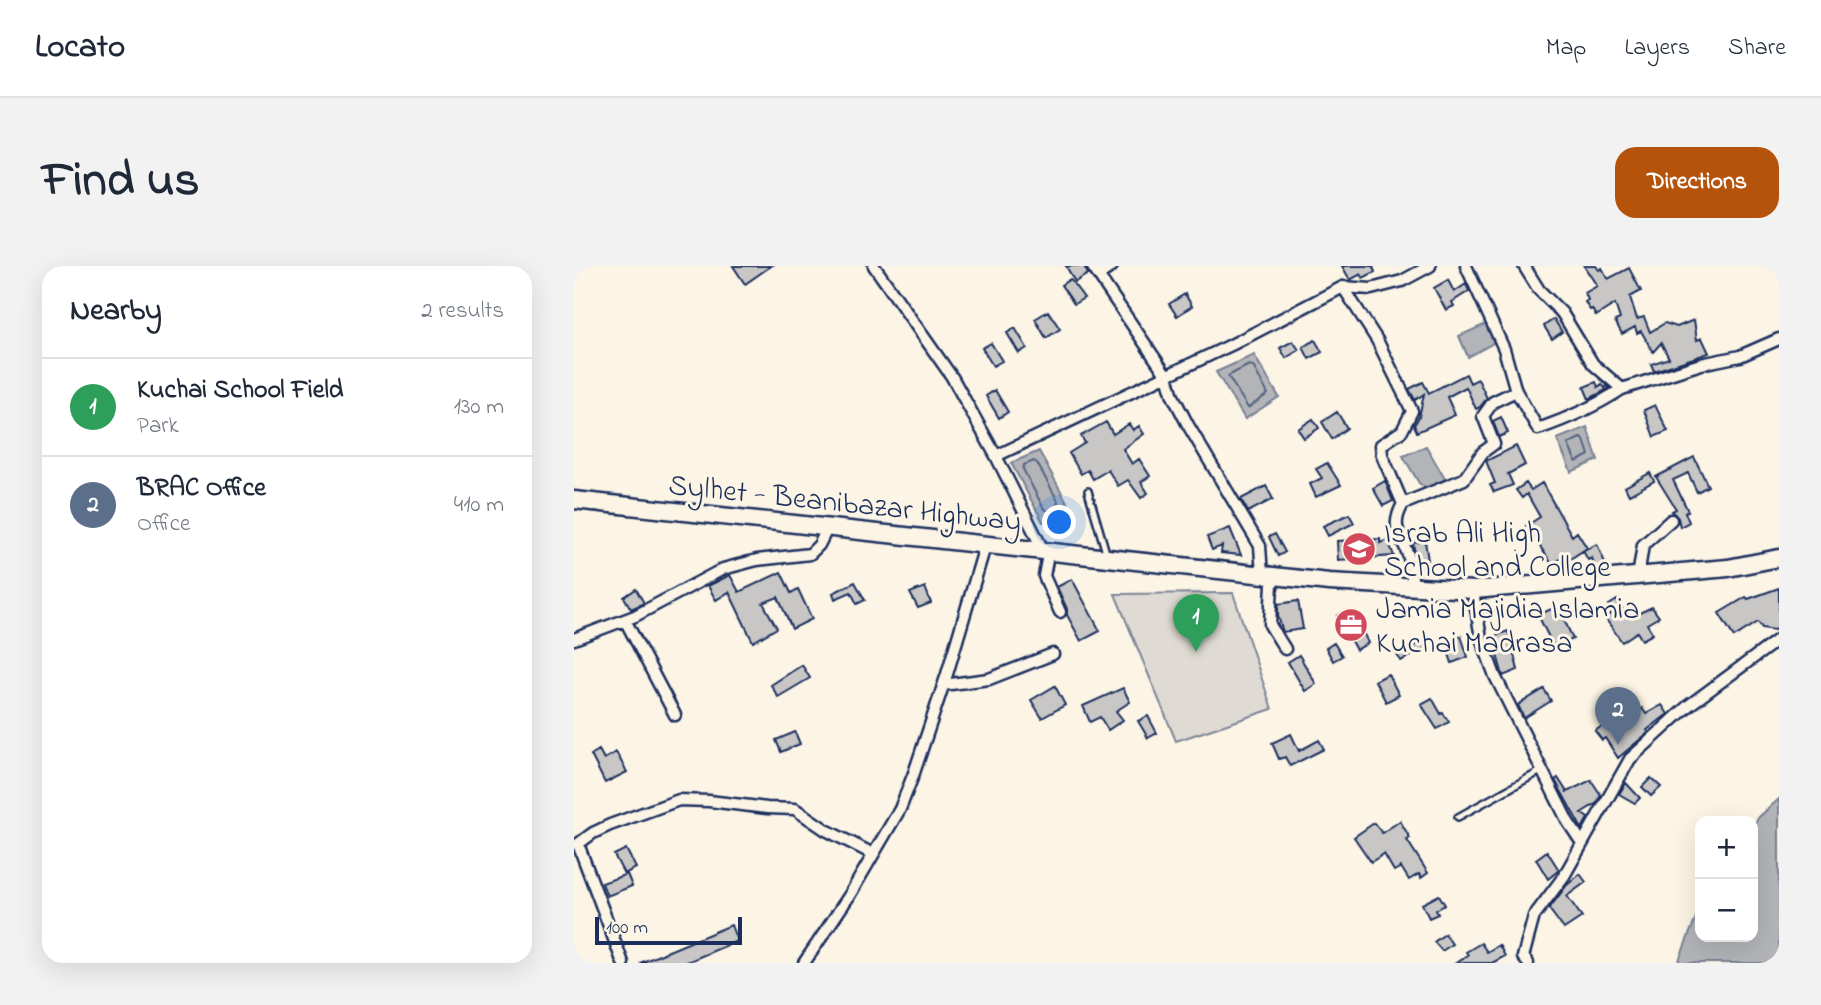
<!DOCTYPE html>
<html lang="en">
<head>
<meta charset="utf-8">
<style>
  body { margin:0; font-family:"Indie Flower",sans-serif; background:#f2f2f3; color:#1f2937 }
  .controls { position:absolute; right:21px; bottom:21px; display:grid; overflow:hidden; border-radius:14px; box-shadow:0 7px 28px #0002 }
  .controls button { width:63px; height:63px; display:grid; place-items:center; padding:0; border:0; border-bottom:2px solid #e0e1e3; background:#fff; color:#1f2937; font:35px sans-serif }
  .scale { position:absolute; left:21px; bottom:18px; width:147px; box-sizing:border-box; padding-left:7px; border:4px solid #1b2f5e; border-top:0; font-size:19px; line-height:24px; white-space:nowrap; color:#1b2f5e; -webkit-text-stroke:5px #fcf5e5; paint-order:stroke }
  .you { position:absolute; left:486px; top:257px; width:24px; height:24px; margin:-18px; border:5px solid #fff; border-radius:50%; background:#1a73e8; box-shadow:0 0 0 10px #1a73e833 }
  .badge { display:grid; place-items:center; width:46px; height:46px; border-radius:50%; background:#b45309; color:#fff; font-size:23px; font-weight:700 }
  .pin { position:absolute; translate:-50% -58px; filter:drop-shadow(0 2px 4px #0008) }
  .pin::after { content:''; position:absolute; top:37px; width:24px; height:21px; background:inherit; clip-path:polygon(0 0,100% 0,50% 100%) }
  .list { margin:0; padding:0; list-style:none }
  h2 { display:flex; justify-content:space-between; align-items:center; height:91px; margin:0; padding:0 28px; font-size:30px }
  h2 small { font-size:23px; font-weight:400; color:#747a83 }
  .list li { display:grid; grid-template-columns:46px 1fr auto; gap:21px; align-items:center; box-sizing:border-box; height:98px; padding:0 28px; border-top:2px solid #e0e1e3 }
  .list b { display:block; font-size:26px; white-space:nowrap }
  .list p { margin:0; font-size:23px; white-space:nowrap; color:#747a83 }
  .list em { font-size:23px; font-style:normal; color:#747a83 }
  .map { position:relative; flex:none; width:1205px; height:697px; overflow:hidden; border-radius:21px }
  header { display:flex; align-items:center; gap:42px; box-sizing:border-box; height:98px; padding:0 35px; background:#fff; border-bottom:2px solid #e0e1e3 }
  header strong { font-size:33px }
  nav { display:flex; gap:38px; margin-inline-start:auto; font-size:24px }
  .intro { display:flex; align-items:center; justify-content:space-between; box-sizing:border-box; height:168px; padding:0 42px }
  h1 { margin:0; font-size:49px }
  .button { padding:18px 32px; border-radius:21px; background:#b45309; color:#fff; font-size:24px; font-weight:700 }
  main { display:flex; gap:42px; padding:0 42px }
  aside { flex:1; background:#fff; border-radius:21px; box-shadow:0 7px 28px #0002 }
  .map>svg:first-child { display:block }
  .green { fill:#dfdbd4; stroke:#7d8599; stroke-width:2 }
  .water { fill:#b2b4b8; stroke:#767f94; stroke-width:2 }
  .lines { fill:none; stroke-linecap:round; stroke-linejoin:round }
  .shore { stroke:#576482; stroke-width:2 }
  .building { fill:#c8c7c6; stroke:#1b2f5e; stroke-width:2 }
  .service-casing { stroke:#1b2f5e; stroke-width:10 }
  .minor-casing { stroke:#1b2f5e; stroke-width:15 }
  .primary-casing { stroke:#1b2f5e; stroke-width:21 }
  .service { stroke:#fcf5e5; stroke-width:5 }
  .minor { stroke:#fcf5e5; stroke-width:10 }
  .primary { stroke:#fcf5e5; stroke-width:16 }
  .labels { text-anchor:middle; stroke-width:6; stroke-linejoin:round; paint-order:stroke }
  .street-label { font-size:30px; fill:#1b2f5e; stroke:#fcf5e5 }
  .poi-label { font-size:30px; fill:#1b2f5e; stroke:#fcf5e5; text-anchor:start }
</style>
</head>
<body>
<header>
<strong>Locato</strong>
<nav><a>Map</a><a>Layers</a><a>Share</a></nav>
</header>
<div class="intro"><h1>Find us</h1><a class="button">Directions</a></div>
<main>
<aside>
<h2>Nearby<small>2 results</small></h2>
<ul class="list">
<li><span class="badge" style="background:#2e9e5b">1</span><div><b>Kuchai School Field</b><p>Park</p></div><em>130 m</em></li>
<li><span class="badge" style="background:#5c6f8a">2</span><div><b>BRAC Office</b><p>Office</p></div><em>410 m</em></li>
</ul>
</aside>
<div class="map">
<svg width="1205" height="697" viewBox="0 0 1205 697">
  <rect width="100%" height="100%" fill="#fcf5e5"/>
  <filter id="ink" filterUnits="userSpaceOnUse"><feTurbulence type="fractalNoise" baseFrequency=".0143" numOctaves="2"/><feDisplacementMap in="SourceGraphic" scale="14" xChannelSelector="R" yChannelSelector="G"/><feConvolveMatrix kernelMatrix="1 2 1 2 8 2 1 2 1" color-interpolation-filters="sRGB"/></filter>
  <g filter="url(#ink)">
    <path class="green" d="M659 327 698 443 602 475 541 328Z"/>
    <path class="water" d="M912 58 921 76 894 91 885 70Z
      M680 89 705 131 671 153 642 106Z
      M1013 161 1024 194 997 206 983 173Z
      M852 180 871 213 855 225 845 217 829 190Z
      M465 185 495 240 469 256 437 197Z
      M1205 533V697H1104L1126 641V671H1179V560L1185 551Z"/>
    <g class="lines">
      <path class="shore" d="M675 99 679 100 694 128 674 142 654 110Z
        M1006 172 1010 174 1015 189 1002 196 994 178Z
        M460 195 463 197 484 235 483 239 474 245 470 243 449 203 450 199Z"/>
    </g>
    <path class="building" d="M159 0H197L171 18Z
      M492 0H510L514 8 501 16Z
      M768 0H800L799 1 801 6 789 12 787 8 776 14Z
      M1010 0H1022L1025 4 1028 2 1034 13 1055 2 1067 25 1056 31 1063 53 1070 51 1076 66 1091 57 1103 61 1120 54 1123 74 1128 72 1135 87 1080 105 1077 98 1095 92 1087 77 1079 86 1067 65 1063 67 1061 61 1048 68 1041 55 1046 53 1041 38 1022 50 1018 43 1016 44 1011 36 1014 34 1011 27 1023 20Z
      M496 13 510 32 500 38 487 19Z
      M874 14 880 26 892 18 895 25 878 36 880 40 872 44 860 22Z
      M611 28 618 40 603 50 595 38Z
      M474 45 486 63 472 72 461 53Z
      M980 53 988 66 978 73 970 60Z
      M441 62 453 82 445 87 433 67Z
      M741 74 748 86 735 93 729 81Z
      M719 75 725 84 712 92 706 82Z
      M417 77 428 95 419 100 408 82Z
      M892 108 896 117 904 113 913 132 906 141 902 143 892 121 873 131 881 149 843 166 840 159 845 151 850 128 841 134 835 123 849 116 855 127Z
      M1022 116 1024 121 1028 118 1031 122 1033 120 1036 122 1015 133 1010 121Z
      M421 124 434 146 425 152 412 130Z
      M1081 139 1094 165 1080 171 1070 144Z
      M763 146 773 162 758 173 748 156Z
      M927 151 934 167 925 171 919 155Z
      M739 153 745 162 730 172 724 163Z
      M532 156 539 168 555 158 559 164 565 160 570 168 549 183 558 198 565 193 576 210 567 216 574 227 567 232 554 214 544 220 534 204 519 213 514 204 507 208 495 187 511 177 507 170Z
      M942 180 951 199 934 208 939 219 920 226 916 219 921 217 912 195Z
      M1120 191 1134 220 1123 226 1114 207 1099 214 1114 245 1111 246 1115 256 1106 261 1104 252 1098 245 1102 243 1082 211Z
      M753 197 767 219 742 231 736 218 748 212 742 203Z
      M1076 207 1080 215 1055 229 1051 221Z
      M811 215 819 235 809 240 799 222Z
      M952 217 957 224 968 217 998 270 1003 266 1013 282 993 295 990 290 978 298 952 260 966 251 953 228 948 232 942 224Z
      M692 220 699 233 674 246 667 233Z
      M775 248 780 257 754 270 749 260Z
      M656 262 667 289 647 287 648 280 638 284 633 271Z
      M701 268 711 286 704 290 695 271Z
      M806 273V277L814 274 820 290 764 294 763 275Z
      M851 275 855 301 844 303 839 277Z
      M1023 278 1032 299 1021 302 1018 292 1014 294 1009 285Z
      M207 306 217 327 224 323 238 353 218 363 204 331 189 337 203 362 179 376 155 326 142 334 134 320 156 309 165 326Z
      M498 313 526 365 507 375 493 349V343L483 321Z
      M281 316 291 334 283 338 277 326 261 333 259 327Z
      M351 321 357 337 344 342 336 327Z
      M1205 322V361L1201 364 1188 362 1184 356 1160 371 1145 347 1172 331 1174 333Z
      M62 323 70 337 57 343 50 331Z
      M1043 334 1055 352 1078 341 1085 351 1073 358 1079 368 1068 374 1063 366 1048 376 1031 352 1039 346 1035 339Z
      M724 335 729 363 709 366 704 350V338Z
      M984 340 999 373 980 382 964 349Z
      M770 346 773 351 781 347 794 377 782 384 763 350Z
      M934 365 944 404 929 410 918 371Z
      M887 370 894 391 878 397 871 376Z
      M851 374 854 381 827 395 823 389Z
      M760 377 768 390 759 395 752 382Z
      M725 389 742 418 731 425 714 396Z
      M228 399 236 412 204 431 197 419Z
      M814 408 825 429 812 436 801 415Z
      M481 420 491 439 468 452 457 434Z
      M549 422 556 436 542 445 549 454 534 464 526 451 516 456 509 440Z
      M970 423 977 435 950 452 944 439Z
      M858 432 867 448 869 447 875 456 863 463 847 438Z
      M1088 439 1094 448 1073 464 1075 466 1044 492 1031 472 1028 474 1021 465 1052 444 1054 451 1068 442 1072 448Z
      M574 450 583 467 574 472 564 455Z
      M221 466 226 478 207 486 202 474Z
      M717 468 725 485 745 474 750 483 716 500 711 491 705 493 698 477Z
      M25 484 30 493 42 486 53 506 31 517 17 489Z
      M984 512 993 526 1017 514 1027 529 1023 537 1007 547 1014 552 1008 563 981 514Z
      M1077 512 1087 521 1077 530 1068 521Z
      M1052 517 1066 532 1061 537 1045 528Z
      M826 555 836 572 833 574 854 607 847 612 845 608 835 614 827 601 820 605 810 588 797 596 780 571 800 557 808 567Z
      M52 583 62 602 50 608 40 589Z
      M973 585 985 604 974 613 962 593Z
      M53 608 58 620 33 630 28 617Z
      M1006 608 1012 616 993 630 1008 651 990 663 975 643 993 619Z
      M865 629 871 639 862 644 864 648 855 652 848 638Z
      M157 659 163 675 111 697H66Z
      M871 668 878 678 868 685 860 676Z
      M907 677 913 686 925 679 931 690 918 697H882L894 689 892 686Z"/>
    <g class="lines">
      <g class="service-casing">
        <path id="service" d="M514 225 533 290
          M884 551 967 505"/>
      </g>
      <g class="minor-casing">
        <path id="minor" d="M300 0 378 111 422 190 470 286
          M518 0 593 110 599 130 614 159 686 280 688 309
          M892 0 930 83 942 125 964 163C993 153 1022 140 1048 123
          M950 0 965 24 988 47 1019 98 1048 123 1127 98 1166 90 1205 73
          M525 9 538 0
          M769 21 803 74 838 145 828 165 807 179 808 189 829 238C815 263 828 268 835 292 837 301 838 311 839 321
          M422 190 657 79 769 21 797 23 828 15 856 0
          M829 238 890 213 909 186 920 178 909 150 919 136 942 125
          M473 294 470 310 486 346
          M1064 311 1069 279 1097 254
          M698 317 696 359 711 383
          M900 331 907 372 921 410 994 556 1008 577
          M51 354 101 449
          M0 373 61 350 149 303 183 294 236 288 245 279 250 269
          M369 419 415 413 479 388
          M49 697 4 578 19 567 36 559 105 534 135 535 193 542 221 543 252 564 299 588
          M230 697 275 630 326 543 340 507 373 408 409 287
          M954 697 949 691 960 650 990 610 1056 493 1114 440 1205 373"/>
      </g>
      <g class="primary-casing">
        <path id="primary" d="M0 234 755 316 900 324 1154 302 1205 292"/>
      </g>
      <use href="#service" class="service"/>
      <use href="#minor" class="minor"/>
      <use href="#primary" class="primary"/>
    </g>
  </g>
  <defs>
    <g id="school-disc" transform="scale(1.75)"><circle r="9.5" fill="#d1495b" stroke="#fcf5e5"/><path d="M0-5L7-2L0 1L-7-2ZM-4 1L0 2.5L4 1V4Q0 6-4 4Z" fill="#fff"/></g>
    <g id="office-disc" transform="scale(1.75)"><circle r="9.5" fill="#d1495b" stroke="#fcf5e5"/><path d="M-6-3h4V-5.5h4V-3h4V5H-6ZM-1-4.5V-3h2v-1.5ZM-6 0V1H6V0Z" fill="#fff"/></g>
  </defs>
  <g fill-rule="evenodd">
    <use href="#school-disc" x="785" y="283"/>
    <use href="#office-disc" x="777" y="359"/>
  </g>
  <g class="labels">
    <g class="street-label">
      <text transform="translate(271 236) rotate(6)" y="10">Sylhet - Beanibazar Highway</text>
    </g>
    <g class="poi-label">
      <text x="810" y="276">Israb Ali High<tspan x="810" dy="34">School and College</tspan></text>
      <text x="802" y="352">Jamia Majidia Islamia<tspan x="802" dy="34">Kuchai Madrasa</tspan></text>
    </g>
  </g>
</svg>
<div class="controls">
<button>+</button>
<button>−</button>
</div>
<div class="scale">100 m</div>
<div class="you"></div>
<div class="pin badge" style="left:622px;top:386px;background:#2e9e5b">1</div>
<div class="pin badge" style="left:1044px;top:479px;background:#5c6f8a">2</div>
</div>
</main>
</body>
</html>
